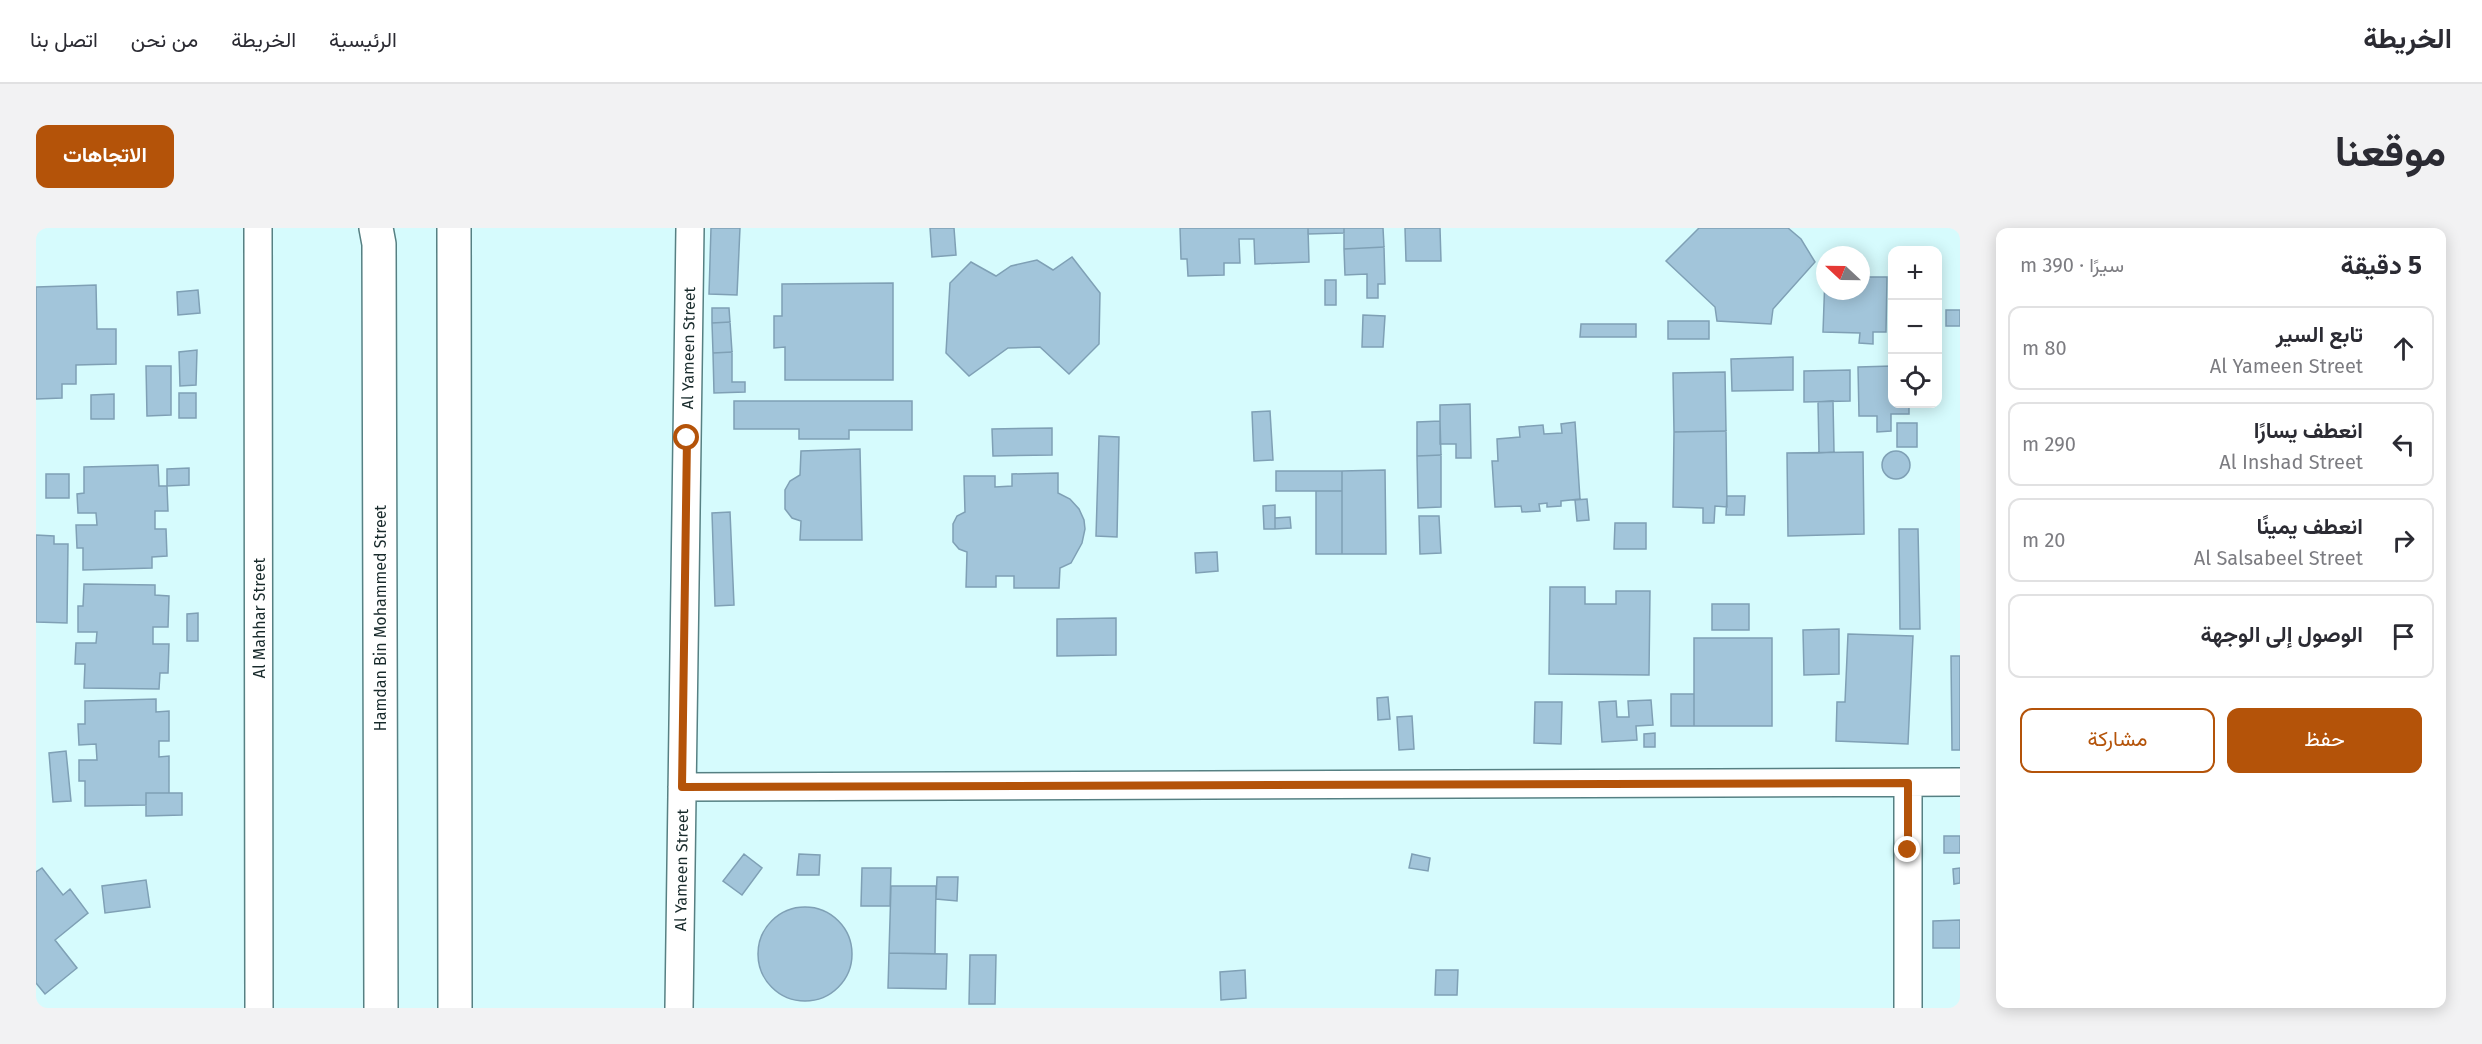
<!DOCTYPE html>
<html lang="ar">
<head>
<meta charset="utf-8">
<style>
  body { margin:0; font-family:"Fira Sans",Vazirmatn,sans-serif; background:#f2f2f3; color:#2b2b33; direction:rtl }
  .controls { position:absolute; right:18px; top:18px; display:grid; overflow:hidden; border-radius:12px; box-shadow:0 3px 15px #0003 }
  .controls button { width:54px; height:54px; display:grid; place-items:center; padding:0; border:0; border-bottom:2px solid #e1e1e2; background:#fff; color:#2b2b33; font:30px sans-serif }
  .compass { position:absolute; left:1780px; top:18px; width:54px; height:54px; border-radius:50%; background:#fff; box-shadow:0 3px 15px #0003; rotate:292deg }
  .stop { position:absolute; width:18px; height:18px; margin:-14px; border:4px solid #b45309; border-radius:50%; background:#fff }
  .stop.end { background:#b45309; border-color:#fff; box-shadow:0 2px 6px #0008 }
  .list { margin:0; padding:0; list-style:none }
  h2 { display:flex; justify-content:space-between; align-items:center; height:78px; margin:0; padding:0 24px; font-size:26px }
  h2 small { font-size:20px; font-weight:400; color:#7c7c81 }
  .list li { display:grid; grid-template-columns:39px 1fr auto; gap:18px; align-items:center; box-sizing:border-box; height:84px; margin:0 12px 12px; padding:0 12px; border:2px solid #e1e1e2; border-radius:12px }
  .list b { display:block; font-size:22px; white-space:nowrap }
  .list p { margin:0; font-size:20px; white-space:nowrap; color:#7c7c81 }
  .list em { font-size:20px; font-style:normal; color:#7c7c81 }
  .actions { display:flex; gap:12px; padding:18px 24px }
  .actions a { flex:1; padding:14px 0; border:2px solid #b45309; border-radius:12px; text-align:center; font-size:21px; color:#b45309 }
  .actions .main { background:#b45309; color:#fff }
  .icon { flex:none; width:33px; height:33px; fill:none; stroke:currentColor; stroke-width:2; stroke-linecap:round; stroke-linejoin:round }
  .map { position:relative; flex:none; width:1924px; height:780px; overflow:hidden; direction:ltr; border-radius:12px }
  header { display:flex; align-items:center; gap:36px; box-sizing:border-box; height:84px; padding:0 30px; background:#fff; border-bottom:2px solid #e1e1e2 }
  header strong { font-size:28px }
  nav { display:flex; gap:33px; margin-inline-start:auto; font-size:21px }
  .intro { display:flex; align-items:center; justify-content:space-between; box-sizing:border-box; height:144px; padding:0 36px }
  h1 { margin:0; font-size:42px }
  .button { padding:15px 27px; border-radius:12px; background:#b45309; color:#fff; font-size:21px; font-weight:700 }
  main { display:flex; gap:36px; padding:0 36px }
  aside { flex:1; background:#fff; border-radius:12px; box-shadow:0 3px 15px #0003 }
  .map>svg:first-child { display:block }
  .building { fill:#a2c5da; stroke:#7fa0b5; stroke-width:1.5 }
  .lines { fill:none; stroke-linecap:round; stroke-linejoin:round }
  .minor-casing { stroke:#568083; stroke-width:30 }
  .major-casing { stroke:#568083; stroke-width:36 }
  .minor { stroke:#fff; stroke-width:27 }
  .major { stroke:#fff; stroke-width:33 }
  .route { stroke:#b45309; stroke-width:8 }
  .labels { text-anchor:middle; stroke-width:4.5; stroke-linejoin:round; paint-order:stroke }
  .street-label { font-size:16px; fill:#182a2b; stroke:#fff }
</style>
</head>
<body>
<header>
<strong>الخريطة</strong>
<nav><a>الرئيسية</a><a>الخريطة</a><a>من نحن</a><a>اتصل بنا</a></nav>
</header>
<div class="intro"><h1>موقعنا</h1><a class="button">الاتجاهات</a></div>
<main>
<aside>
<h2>5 دقيقة<small>سيرًا · 390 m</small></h2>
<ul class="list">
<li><svg class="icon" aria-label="ahead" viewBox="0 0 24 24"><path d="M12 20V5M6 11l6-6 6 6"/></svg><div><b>تابع السير</b><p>Al Yameen Street</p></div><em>80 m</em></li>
<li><svg class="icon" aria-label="left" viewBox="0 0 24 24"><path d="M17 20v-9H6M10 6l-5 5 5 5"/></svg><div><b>انعطف يسارًا</b><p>Al Inshad Street</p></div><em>290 m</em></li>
<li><svg class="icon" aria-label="right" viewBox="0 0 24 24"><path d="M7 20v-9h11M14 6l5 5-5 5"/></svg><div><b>انعطف يمينًا</b><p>Al Salsabeel Street</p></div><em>20 m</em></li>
<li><svg class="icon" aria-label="arrive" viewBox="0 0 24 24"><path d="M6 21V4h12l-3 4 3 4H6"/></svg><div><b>الوصول إلى الوجهة</b></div></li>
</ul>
<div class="actions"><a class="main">حفظ</a><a>مشاركة</a></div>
</aside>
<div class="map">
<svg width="1924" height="780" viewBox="0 0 1924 780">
  <rect width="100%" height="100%" fill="#d6fbfd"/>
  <path class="building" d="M675 0H704L701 67 673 66Z
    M894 0H918L920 27 896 29Z
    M1144 0H1272L1273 34 1219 36 1218 11H1203L1204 35H1188V47L1152 48 1151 31H1145Z
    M1272 0H1308V5L1272 6Z
    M1308 0H1347L1348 19 1308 21Z
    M1369 0H1404L1405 33H1370Z
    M1663 0H1752L1765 11 1779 34 1737 81 1735 96 1681 93 1679 79 1630 33Z
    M1348 19 1349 56H1342V70H1331V46L1309 47 1308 21Z
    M1036 29 1064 65 1063 116 1033 146 1004 119 972 120 933 148 910 125 914 55 935 34 960 48 975 38 1001 32 1017 42Z
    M1789 48V63H1825V49H1851L1850 104H1837V116L1823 115 1824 105 1787 104Z
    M1289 52H1300V77H1289Z
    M857 55V152H749V119L738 120V88H746V56Z
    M60 57 61 101H80V136L40 137V156H26V170L0 171V59Z
    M162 62 164 85 142 87 141 64Z
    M676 80H693L694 94 676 95Z
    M1910 82H1924V98H1910Z
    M1327 87 1349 88 1347 119H1326Z
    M1632 93H1673V111H1632Z
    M694 94 696 124 677 125 676 95Z
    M1545 96H1600V109H1544Z
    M161 122 160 157 144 158 143 124Z
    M696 124V154H709V164L678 165 677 125Z
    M1757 129V162L1696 163 1695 131Z
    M110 138H135V187L111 188Z
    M1856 138V176H1873V186H1855V203L1841 204V188H1823L1822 139Z
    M1814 142V173L1768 174V143Z
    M1689 144 1690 203 1638 204 1637 145Z
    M143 165H160V190H143Z
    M78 166V191H55V167Z
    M698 173H876V202H813V211H763V201H698Z
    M1797 173 1798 224 1783 225 1782 174Z
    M1434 176 1435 230H1420V216H1404V177Z
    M1234 183 1237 232 1218 233 1216 184Z
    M1404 193 1405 227 1381 228V194Z
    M1539 194 1544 271 1525 273V278L1511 279V275L1503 276 1504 283 1486 284 1485 278 1459 279 1456 233H1462L1461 211 1484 209 1483 199 1507 197 1508 206 1526 205 1525 196Z
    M1861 195H1881V219H1861Z
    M1016 200V227L957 228 956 201Z
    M1690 203 1691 279 1679 278 1678 295H1667V280L1637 279 1638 204Z
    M1063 208 1083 209 1081 309 1060 308Z
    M824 221 826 312H764L765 293 756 290 749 281V262L754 253 764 247 765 223Z
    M1846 237a14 14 0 1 1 28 0a14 14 0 1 1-28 0Z
    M1827 224 1828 306 1752 308 1751 225Z
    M1405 227V279L1382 280 1381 228Z
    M122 237 123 258H131L132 283H119V301H130L131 328 116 329V340L47 342V320H41L40 297H61L60 285H42L41 266 48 265V239Z
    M153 240V257L131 258V241Z
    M1349 242 1350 326H1306V243Z
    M1240 243H1306V263H1240Z
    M1022 245V265L1034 271 1043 281 1048 292 1049 301 1046 315 1035 335 1024 340 1023 360H978V348H960V359H930L931 324 923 321 917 314V296L921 288 929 284 928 248H959V259L976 258V246Z
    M10 246H33V270H10Z
    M1280 263H1306V326H1280Z
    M1691 268H1709L1708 287H1690Z
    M1551 271 1553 292 1541 293 1539 272Z
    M1239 277V301H1228L1227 278Z
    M694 284 698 377 679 378 676 285Z
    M1383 288H1403L1405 325 1384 326Z
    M1254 289 1255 300 1239 301V290Z
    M1579 295H1610V321H1578Z
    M1863 301H1882L1884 401H1864Z
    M0 307 18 308V316H32L31 395 0 394Z
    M1181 324 1182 343 1160 345 1159 325Z
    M48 356 119 357V367L133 368 132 399H117V416H133L132 445H124L123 461 48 460 49 436H39L40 415H60L61 404H42V378H47Z
    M1514 359H1549V376H1580V363H1614L1613 447 1513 446Z
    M1676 376H1713V402H1676Z
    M162 385V413H151V386Z
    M1080 390V427L1021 428V391Z
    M1803 401V446L1768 447 1767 402Z
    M1812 406 1877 408 1872 516 1800 513 1801 474H1809Z
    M1658 410H1736V498H1658Z
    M1915 428H1924V522H1916Z
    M1635 466H1658V498H1635Z
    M1352 469 1354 491 1342 492 1341 470Z
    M120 471V484L133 483V513H123V529L133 528V565H110V577L49 578V553H43V532H61L60 516 43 517 42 496H49V473Z
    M1615 472 1617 497 1600 498 1601 512 1566 514 1563 474 1580 473 1581 489H1593L1592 473Z
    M1499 474H1526L1525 516 1498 515Z
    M1376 488 1378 521 1363 522 1361 489Z
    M1619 505V519H1608V506Z
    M30 523 35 573 17 574 13 525Z
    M110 565H146V587L110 588Z
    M1908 608H1924V625H1908Z
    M708 626 726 640 706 667 687 653Z
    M763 626 784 627 783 647H761Z
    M1376 626 1394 630 1392 643 1373 640Z
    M6 640 27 667 34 661 52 685 19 712 41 740 9 766 0 755V644Z
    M826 640H855L854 678H825Z
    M1924 640V655L1918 656 1917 641Z
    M901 649H922L921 673 900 671Z
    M110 652 114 679 69 685 66 658Z
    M855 658H900L899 726 853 725Z
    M722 726a47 47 0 1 1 94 0a47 47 0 1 1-94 0Z
    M1924 692V720H1897V693Z
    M853 725 911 726 910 761 852 760Z
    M934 727H960L959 776H933Z
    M1209 742 1210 770 1185 772 1184 744Z
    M1400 742H1422L1421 767H1399Z"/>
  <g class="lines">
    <g class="minor-casing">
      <path id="minor" d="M222 0 223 780
        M1872 555V780
        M646 559 1924 554
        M643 780 654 0"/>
    </g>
    <g class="major-casing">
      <path id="major" d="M340 0 343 16 345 780
        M418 0 419 780"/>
    </g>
    <use href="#minor" class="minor"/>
    <use href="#major" class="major"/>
  </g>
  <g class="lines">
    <path class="route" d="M651 210 646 559 1872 555V622"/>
  </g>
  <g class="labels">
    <g class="street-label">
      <text transform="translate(652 120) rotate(-89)" y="6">Al Yameen Street</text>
      <text transform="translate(223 390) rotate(-90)" y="6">Al Mahhar Street</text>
      <text transform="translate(344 390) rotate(-90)" y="6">Hamdan Bin Mohammed Street</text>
      <text transform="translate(645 642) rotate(-89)" y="6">Al Yameen Street</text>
    </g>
  </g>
</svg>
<div class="controls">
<button>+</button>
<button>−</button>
<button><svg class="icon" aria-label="locate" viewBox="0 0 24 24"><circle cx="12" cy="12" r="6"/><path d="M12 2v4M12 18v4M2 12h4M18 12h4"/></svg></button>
</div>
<svg class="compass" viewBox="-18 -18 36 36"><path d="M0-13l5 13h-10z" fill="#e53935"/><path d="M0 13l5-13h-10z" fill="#7c7c81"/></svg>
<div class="stop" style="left:651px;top:210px"></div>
<div class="stop end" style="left:1872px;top:622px"></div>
</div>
</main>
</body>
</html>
